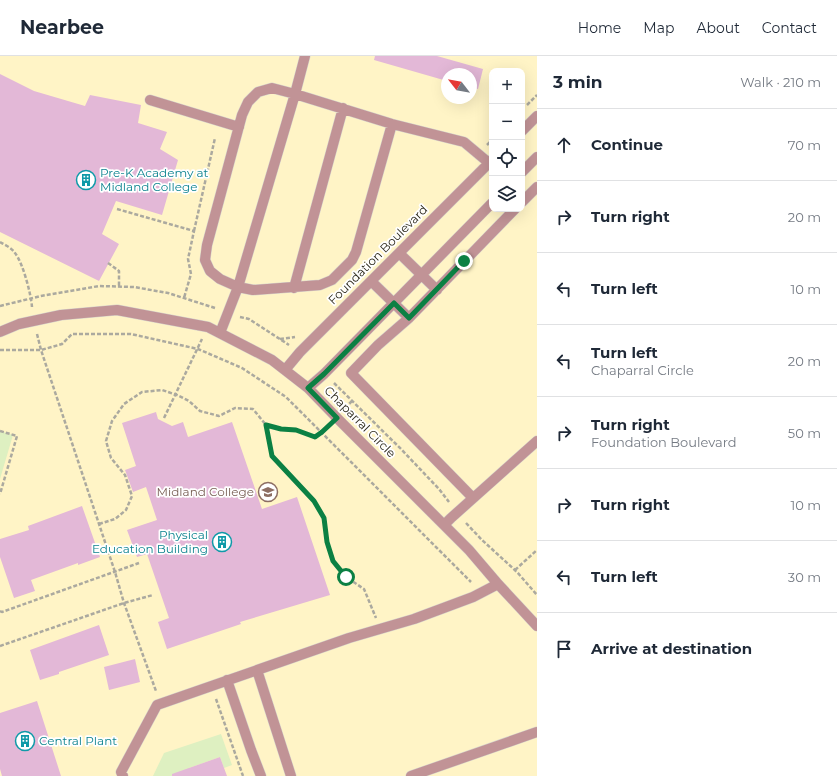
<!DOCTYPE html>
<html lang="en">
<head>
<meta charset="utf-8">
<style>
  body { margin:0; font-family:Montserrat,sans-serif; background:#f6f6f7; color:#1f2937 }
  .controls { position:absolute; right:12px; top:12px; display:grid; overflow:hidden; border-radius:8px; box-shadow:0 4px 16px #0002 }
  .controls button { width:36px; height:36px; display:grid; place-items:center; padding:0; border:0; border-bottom:1px solid #e0e1e3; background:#fff; color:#1f2937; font:20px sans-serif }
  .compass { position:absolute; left:441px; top:12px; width:36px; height:36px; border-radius:50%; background:#fff; box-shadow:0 4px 16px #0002; rotate:301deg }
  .stop { position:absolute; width:12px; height:12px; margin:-9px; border:3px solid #0b8043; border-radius:50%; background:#fff }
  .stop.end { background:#0b8043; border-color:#fff; box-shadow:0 1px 4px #0008 }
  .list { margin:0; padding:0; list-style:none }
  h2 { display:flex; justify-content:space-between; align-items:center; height:52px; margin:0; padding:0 16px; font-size:17px }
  h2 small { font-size:13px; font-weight:400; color:#747a83 }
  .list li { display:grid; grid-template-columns:26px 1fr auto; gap:12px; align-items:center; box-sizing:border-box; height:72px; padding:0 16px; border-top:1px solid #e0e1e3 }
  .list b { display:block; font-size:15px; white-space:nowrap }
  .list p { margin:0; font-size:13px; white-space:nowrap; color:#747a83 }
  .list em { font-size:13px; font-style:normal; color:#747a83 }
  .icon { flex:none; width:22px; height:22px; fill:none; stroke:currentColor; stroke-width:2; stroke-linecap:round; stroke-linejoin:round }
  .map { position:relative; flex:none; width:537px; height:720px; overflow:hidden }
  header { display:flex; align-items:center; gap:24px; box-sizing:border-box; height:56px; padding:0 20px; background:#fff; border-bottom:1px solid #e0e1e3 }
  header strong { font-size:19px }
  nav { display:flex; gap:22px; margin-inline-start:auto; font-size:14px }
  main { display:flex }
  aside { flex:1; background:#fff }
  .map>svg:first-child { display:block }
  .built { fill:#fff4c6; fill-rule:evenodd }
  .green { fill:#def0c1 }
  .building { fill:#e3b8d7 }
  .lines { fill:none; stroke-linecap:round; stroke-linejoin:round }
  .minor-casing { stroke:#d7d5cd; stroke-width:11 }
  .path { stroke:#aba99f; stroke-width:2.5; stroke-dasharray:4 2; stroke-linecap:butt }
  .minor { stroke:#c19396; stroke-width:10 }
  .route { stroke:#0b8043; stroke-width:5 }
  .labels { text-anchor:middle; stroke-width:3.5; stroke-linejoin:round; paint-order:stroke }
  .culture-label { font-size:12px; fill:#0d838f; stroke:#fff; text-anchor:start }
  .street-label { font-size:12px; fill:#2b281a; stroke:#fff }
  .education-label { font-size:12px; fill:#785e54; stroke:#fff; text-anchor:end }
</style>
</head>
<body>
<header>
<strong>Nearbee</strong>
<nav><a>Home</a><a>Map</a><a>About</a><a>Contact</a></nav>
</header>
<main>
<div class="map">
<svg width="537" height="720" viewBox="0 0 537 720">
  <rect width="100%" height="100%" fill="#fdfbf4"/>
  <path class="built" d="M0 0H537V720H0ZM492 15H522V153H492ZM447 18H471V42H447Z"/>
  <path class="green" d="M0 375 13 379 0 423Z
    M221 678 232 709 224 712 220 701 189 712 192 720H153L164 697Z"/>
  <path class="building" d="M375 0H437L483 13 478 33 471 32V18H447V25L374 4Z
    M0 18 34 35 85 50 90 39 141 49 138 67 167 76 160 93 178 104 162 159 116 145 102 178 119 188 99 225 0 176Z
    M156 356 158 363 172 370 183 366 188 381 232 366 262 453 297 441 330 539 240 566 241 568 167 593 158 566 169 562 147 498 137 501 127 474 157 464 146 431 133 436 125 414 136 410 122 367Z
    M82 450 100 501 78 509V507L31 524 35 535 14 542 0 501V483L29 474 28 470Z
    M99 569 109 599 59 616V618L40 624 30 594Z
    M135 603 140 626 109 634 104 611Z
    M37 645 61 720H2L0 713V657Z
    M220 701 227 720H172V718Z"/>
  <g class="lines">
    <g class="minor-casing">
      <path id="minor" d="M150 44 239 71
        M392 68 356 196 352 204 332 224 320 229 253 234 238 231 220 223 210 215 205 204 207 189 242 59 248 46 258 36 272 32 295 38 392 68 464 86 489 107
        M522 75 537 60
        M522 116 537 101
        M522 146 537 131
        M399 197 437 234
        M371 225 409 262
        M294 232 343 52
        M0 276 19 268 61 259 117 254 208 271 272 304 308 332 337 362 469 494 498 528 537 570
        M220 277 238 231 295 38 305 0
        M285 314 300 296 492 104
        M308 332 324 318 492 147
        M473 442 351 317 378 289 409 262 515 153
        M444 469 451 462 537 385
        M257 614 291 720
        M227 624 251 694 261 720
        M123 720 121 716 157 649 349 582 414 563 473 541 498 528
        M411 720 537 676"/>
    </g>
    <path class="path" d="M527 49 537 39
      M487 89 492 84
      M117 153 194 175 188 203 191 218 184 242
      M194 175 215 82
      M0 186C5 189 12 192 15 197 23 207 31 238 32 251
      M108 207 119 215V231
      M0 250 41 240 99 230 134 231 168 237 215 252
      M240 261 249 263 289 289
      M37 278 41 294 115 516 124 547 156 635
      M280 283 295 281
      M0 294H41L62 288 72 278H131L198 293 242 312 286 341 471 526
      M334 327 401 393 439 433 449 446
      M345 352 353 344
      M164 362 202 283
      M266 369 281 373 296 374 315 381 322 376 328 370
      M0 375 17 380 0 438
      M466 467 482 484 517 516 537 539
      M99 468 115 463 126 454 132 440 125 419 111 402 106 385 112 365 124 348 142 336 162 334 177 339 189 345 200 355 219 360 235 352 253 353 266 369 272 400 314 445 324 462 327 486 333 505 346 521 364 533 376 562
      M515 514 537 494
      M0 555 2 556 139 507
      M0 590 124 547 153 539
      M216 643 243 720"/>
    <use href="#minor" class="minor"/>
  </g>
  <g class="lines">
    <path class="route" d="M346 521 333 505 327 486 324 462 314 445 272 400 266 369 281 373 296 374 315 381 322 376 337 362 308 332 324 318 394 247 409 262 464 205"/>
  </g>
  <defs>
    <g id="building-ring" transform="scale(1)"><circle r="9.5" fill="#fff" stroke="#0f9aa8" stroke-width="1.5"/><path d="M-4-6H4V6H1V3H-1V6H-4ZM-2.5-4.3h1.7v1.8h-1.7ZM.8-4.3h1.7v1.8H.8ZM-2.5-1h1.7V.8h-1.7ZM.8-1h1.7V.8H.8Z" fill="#0f9aa8"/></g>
    <g id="university-ring" transform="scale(1)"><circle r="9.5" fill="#fff" stroke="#8d6e63" stroke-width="1.5"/><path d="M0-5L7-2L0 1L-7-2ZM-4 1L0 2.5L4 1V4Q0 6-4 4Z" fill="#8d6e63"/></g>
  </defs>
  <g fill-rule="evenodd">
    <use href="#building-ring" x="86" y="124"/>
    <use href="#university-ring" x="268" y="436"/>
    <use href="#building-ring" x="222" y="486"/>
    <use href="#building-ring" x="25" y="685"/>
  </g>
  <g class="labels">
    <g class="culture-label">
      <text x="100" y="121">Pre-K Academy at<tspan x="100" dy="14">Midland College</tspan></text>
      <text x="208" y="483" text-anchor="end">Physical<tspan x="208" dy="14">Education Building</tspan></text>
      <text x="39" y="689">Central Plant</text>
    </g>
    <g class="street-label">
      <text transform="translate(378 199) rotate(-45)" y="4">Foundation Boulevard</text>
      <text transform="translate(360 366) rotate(45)" y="4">Chaparral Circle</text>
    </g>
    <g class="education-label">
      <text x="254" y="440">Midland College</text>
    </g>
  </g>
</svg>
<div class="controls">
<button>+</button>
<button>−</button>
<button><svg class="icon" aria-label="locate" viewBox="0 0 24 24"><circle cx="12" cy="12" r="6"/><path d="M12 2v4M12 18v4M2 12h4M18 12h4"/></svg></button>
<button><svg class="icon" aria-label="layers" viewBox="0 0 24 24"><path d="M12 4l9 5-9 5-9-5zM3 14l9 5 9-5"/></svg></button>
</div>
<svg class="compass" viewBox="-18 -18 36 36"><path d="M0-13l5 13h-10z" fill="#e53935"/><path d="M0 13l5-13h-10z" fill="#747a83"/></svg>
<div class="stop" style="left:346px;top:521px"></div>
<div class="stop end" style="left:464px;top:205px"></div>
</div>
<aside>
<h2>3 min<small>Walk · 210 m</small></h2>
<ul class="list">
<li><svg class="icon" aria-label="ahead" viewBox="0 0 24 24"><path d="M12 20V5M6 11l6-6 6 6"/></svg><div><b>Continue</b></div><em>70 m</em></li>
<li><svg class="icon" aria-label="right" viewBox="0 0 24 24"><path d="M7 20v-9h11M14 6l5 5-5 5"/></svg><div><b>Turn right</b></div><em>20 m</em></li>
<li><svg class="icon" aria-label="left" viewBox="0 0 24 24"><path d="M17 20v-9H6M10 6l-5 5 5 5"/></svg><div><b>Turn left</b></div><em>10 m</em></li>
<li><svg class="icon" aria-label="left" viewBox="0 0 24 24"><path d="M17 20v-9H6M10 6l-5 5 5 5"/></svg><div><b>Turn left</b><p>Chaparral Circle</p></div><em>20 m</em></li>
<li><svg class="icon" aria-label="right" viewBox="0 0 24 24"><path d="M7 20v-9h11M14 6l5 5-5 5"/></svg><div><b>Turn right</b><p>Foundation Boulevard</p></div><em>50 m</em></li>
<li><svg class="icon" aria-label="right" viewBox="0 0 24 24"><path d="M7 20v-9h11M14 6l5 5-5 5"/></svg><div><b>Turn right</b></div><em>10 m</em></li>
<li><svg class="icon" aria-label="left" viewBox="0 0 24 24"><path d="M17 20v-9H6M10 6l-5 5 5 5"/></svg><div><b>Turn left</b></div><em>30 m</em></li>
<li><svg class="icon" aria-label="arrive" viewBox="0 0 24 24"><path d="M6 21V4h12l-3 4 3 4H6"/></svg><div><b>Arrive at destination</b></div></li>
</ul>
</aside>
</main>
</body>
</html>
